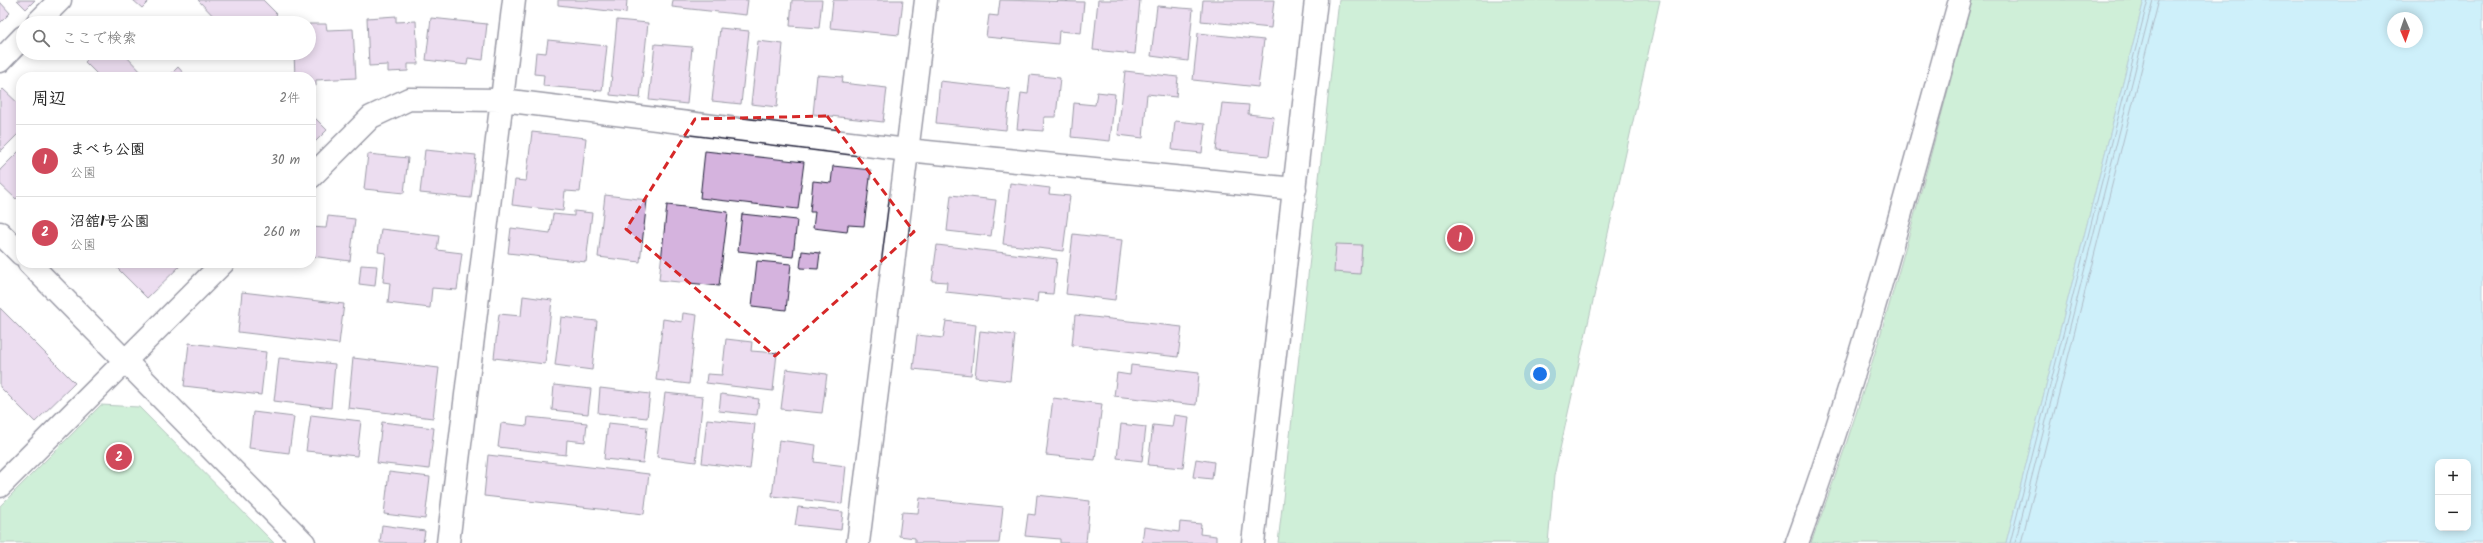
<!DOCTYPE html>
<html lang="ja">
<head>
<meta charset="utf-8">
<style>
  body { margin:0; font-family:Kalam,"Klee One",sans-serif; background:#f6f6f6; color:#222 }
  .controls { position:absolute; right:12px; bottom:12px; display:grid; overflow:hidden; border-radius:8px; box-shadow:0 2px 10px #0003 }
  .controls button { width:36px; height:36px; display:grid; place-items:center; padding:0; border:0; border-bottom:1px solid #e0e0e0; background:#fff; color:#222; font:20px sans-serif }
  .compass { position:absolute; left:2387px; top:12px; width:36px; height:36px; border-radius:50%; background:#fff; box-shadow:0 2px 10px #0003; rotate:178deg }
  .you { position:absolute; left:1540px; top:374px; width:14px; height:14px; margin:-10px; border:3px solid #fff; border-radius:50%; background:#1a73e8; box-shadow:0 0 0 6px #1a73e833 }
  .badge { display:grid; place-items:center; width:26px; height:26px; border-radius:50%; background:#d1495b; color:#fff; font-size:13px; font-weight:700 }
  .pin { position:absolute; translate:-50% -50%; border:2px solid #fff; box-shadow:0 1px 4px #0006 }
  .list { margin:0; padding:0; list-style:none }
  h2 { display:flex; justify-content:space-between; align-items:center; height:52px; margin:0; padding:0 16px; font-size:17px }
  h2 small { font-size:13px; font-weight:400; color:#767676 }
  .list li { display:grid; grid-template-columns:26px 1fr auto; gap:12px; align-items:center; box-sizing:border-box; height:72px; padding:0 16px; border-top:1px solid #e0e0e0 }
  .list b { display:block; font-size:15px; white-space:nowrap }
  .list p { margin:0; font-size:13px; white-space:nowrap; color:#767676 }
  .list em { font-size:13px; font-style:normal; color:#767676 }
  .icon { flex:none; width:22px; height:22px; fill:none; stroke:currentColor; stroke-width:2; stroke-linecap:round; stroke-linejoin:round }
  .map { position:relative; flex:none; width:2483px; height:543px; overflow:hidden }
  .search { position:absolute; background:#fff; box-shadow:0 2px 10px #0003; left:16px; top:16px; width:300px; height:44px; display:flex; align-items:center; gap:10px; box-sizing:border-box; padding:0 14px; border-radius:22px; color:#767676; font-size:15px }
  .panel { position:absolute; background:#fff; box-shadow:0 2px 10px #0003; left:16px; top:72px; width:300px; height:196px; border-radius:16px }
  .map>svg:first-child { display:block }
  .green { fill:#96dba8; stroke:#5c7e72 }
  .water { fill:#93ddf4; stroke:#6692aa; fill-rule:evenodd }
  .lines { fill:none; stroke-linecap:round; stroke-linejoin:round }
  .shore { stroke:#4f6d85; stroke-width:1 }
  .building { fill:#d5b3de; stroke:#22223b }
  .street-casing { stroke:#22223b; stroke-width:25 }
  .secondary-casing { stroke:#22223b; stroke-width:25 }
  .street { stroke:#fff; stroke-width:22 }
  .secondary { stroke:#fff; stroke-width:22 }
  .marked { fill:none; stroke:#d62828; stroke-width:3; stroke-dasharray:8 5; stroke-linejoin:round }
</style>
</head>
<body>
<div class="map">
<svg width="2483" height="543" viewBox="0 0 2483 543">
  <rect width="100%" height="100%" fill="#fff"/>
  <filter id="ink" filterUnits="userSpaceOnUse"><feTurbulence type="fractalNoise" baseFrequency=".025" numOctaves="2"/><feDisplacementMap in="SourceGraphic" scale="8" xChannelSelector="R" yChannelSelector="G"/><feConvolveMatrix kernelMatrix="1 2 1 2 8 2 1 2 1" color-interpolation-filters="sRGB"/></filter>
  <g filter="url(#ink)">
    <path class="green" d="M1339 0H1660L1554 476 1548 543H1278Z
      M1972 0H2144L2006 543H1811C1878 366 1923 182 1972 0Z
      M101 405 139 407 274 543H0V506Z"/>
    <path class="water" d="M2144 0H2483V543H2006ZM2393 18H2417V42H2393ZM2438 462H2468V528H2438Z"/>
    <g class="lines">
      <path class="shore" d="M2010 543 2148 0
        M2015 543 2153 0
        M2021 543 2159 0"/>
    </g>
    <path class="building" d="M17 0H35L26 9Z
      M133 0H150L142 8Z
      M198 0H263L277 14 268 23H220Z
      M558 0H627L626 13 558 5Z
      M673 0H748L746 15 672 7Z
      M792 0H822L819 28 790 26Z
      M833 0H903L899 35 830 28Z
      M1000 0 1084 2 1081 33 1059 31 1058 44 986 37 989 15 998 16Z
      M1098 0H1140L1135 54 1093 50Z
      M1203 0H1274L1271 28 1201 21Z
      M0 2 10 13 0 23Z
      M1157 6 1193 9 1188 61 1151 56Z
      M396 16V22L416 21 418 64H408V71L388 72V65L369 66 367 18Z
      M431 18 487 24 483 60 468 58 467 65 426 60Z
      M617 20 648 23 640 98 610 95Z
      M309 24H326L327 30 353 29 356 78 316 80V86H311V77H295L294 53H309Z
      M720 28 749 31 741 104 712 101Z
      M1198 33 1264 40 1258 87 1193 80Z
      M548 40 607 46 602 91 543 86 544 75 534 74 536 52 546 53Z
      M758 41 783 44 777 107 751 104Z
      M655 44 692 47 687 104 649 100Z
      M94 53H123L146 77H100L85 62Z
      M178 67 187 77H168Z
      M1125 71 1178 77 1176 97 1147 94 1143 138 1118 135Z
      M817 75 843 77 842 83 887 88 883 122 813 114Z
      M1030 75 1060 78 1056 117H1044L1043 131 1017 129 1021 93 1028 94Z
      M940 81 1010 89 1006 130 936 123Z
      M3 89 21 106V131L0 152V92Z
      M1097 92 1115 94 1110 141 1071 137 1074 103 1095 105Z
      M1222 103 1249 105 1248 114 1274 117 1269 156 1216 151Z
      M311 114 327 130 311 146Z
      M1175 121 1205 124 1202 153 1172 150Z
      M532 132 586 138 580 192 565 191 563 211 512 205 515 180 526 181Z
      M21 149V194L16 199 0 184V170Z
      M425 150 476 155 471 198 420 193Z
      M705 151 804 162 798 209 700 198Z
      M368 154 408 158 404 193 364 189Z
      M833 166 871 170 864 226 848 225 847 232 813 228 815 212H810L813 181 831 183Z
      M1010 183 1050 188 1049 194 1070 196 1063 251 1003 244Z
      M605 195 647 200 640 262 598 257Z
      M951 195 996 200 991 236 947 231Z
      M667 205 728 212 719 286 659 280Z
      M574 211 592 213 586 262 508 253 511 228 550 233 553 214 574 216Z
      M742 214 797 220 793 257 738 251Z
      M328 216 355 219 350 261 311 256V227L326 228Z
      M381 229 439 236 437 250 462 253 457 290 432 288 430 308 388 303 390 283 383 282 386 253 378 252Z
      M1073 234 1122 240 1115 300 1066 294Z
      M1336 244 1362 245 1360 274 1334 272Z
      M937 245 1057 259 1053 294 1038 293 1037 302 946 292 947 282 932 281Z
      M802 251 820 253 818 269 800 268Z
      M757 261 791 264 786 310 752 306Z
      M112 263H183L147 298Z
      M361 265 377 266 375 286 359 284Z
      M242 292 344 304 339 344 238 332Z
      M523 296 552 300 545 364 494 358 499 314 521 316Z
      M0 308 75 383 35 422 0 387Z
      M683 313 697 315 689 384 656 380 663 319 682 322Z
      M1075 315 1182 327 1178 357 1072 345Z
      M561 317 597 321 592 370 555 365Z
      M946 321 976 325 971 375 913 369 917 335 943 338Z
      M980 331 1015 335 1010 381 975 377Z
      M726 339 752 342 751 351 777 353 773 391 706 383 707 374 722 375Z
      M189 343 266 352 261 395 184 386Z
      M279 358 335 364 331 408 274 401Z
      M353 358 439 368 433 418 348 408Z
      M1131 365 1199 373 1196 405 1114 396 1117 373 1130 375Z
      M786 369 827 374 822 413 781 409Z
      M554 385 591 389 588 414 552 410Z
      M600 388 650 394 647 418 598 413Z
      M665 393 703 397 696 462 657 457Z
      M721 394 759 399 757 415 719 411Z
      M1053 398 1102 404 1095 460 1046 455Z
      M253 412 294 417 289 453 249 448Z
      M311 415 361 421 357 456 306 451Z
      M1174 415 1189 417 1183 468 1148 465 1153 425 1172 427Z
      M528 417 587 423 585 442 567 440 566 455 498 447 501 423 527 426Z
      M707 419 755 424 750 469 702 463Z
      M382 422 434 428 429 469 377 463Z
      M608 423 647 427 643 463 604 459Z
      M1121 424 1146 427 1142 461 1117 458Z
      M779 440 816 445 814 462 846 466 842 504 772 496Z
      M488 455 649 474 644 514 484 496Z
      M1196 459 1214 462 1212 479 1193 477Z
      M389 472 430 477 425 519 384 514Z
      M1037 495 1090 501 1086 543H1060V539L1025 536 1028 514 1035 515Z
      M920 498 1003 507 999 543H915V538L899 536 902 512 918 513Z
      M798 507 843 512 841 530 795 525Z
      M1180 522 1201 524 1200 534 1216 536V543H1142L1144 527 1179 532Z
      M382 525 425 531 423 543H380Z"/>
    <g class="lines">
      <g class="street-casing">
        <path id="street" d="M37 23 60 0
          M0 61 23 37
          M311 177 371 117 409 99 502 100 907 150 1295 189
          M0 233 21 254
          M29 263 304 543
          M0 486 223 263
          M448 543 514 0
          M858 543 926 0
          M1797 543C1862 366 1909 182 1960 0"/>
      </g>
      <g class="secondary-casing">
        <path id="secondary" d="M1253 543 1316 0"/>
      </g>
      <use href="#street" class="street"/>
      <use href="#secondary" class="secondary"/>
    </g>
  </g>
  <path d="M0 0H2483V543H0ZM827 116 914 232 775 356 626 229 695 119Z" fill="#fff" fill-opacity=".55" fill-rule="evenodd"/>
  <path class="marked" d="M827 116 914 232 775 356 626 229 695 119Z"/>
</svg>
<div class="controls">
<button>+</button>
<button>−</button>
</div>
<svg class="compass" viewBox="-18 -18 36 36"><path d="M0-13l5 13h-10z" fill="#e53935"/><path d="M0 13l5-13h-10z" fill="#767676"/></svg>
<div class="you"></div>
<div class="pin badge" style="left:1460px;top:238px">1</div>
<div class="pin badge" style="left:119px;top:457px">2</div>
<div class="search"><svg class="icon" aria-label="search" viewBox="0 0 24 24"><circle cx="10" cy="10" r="6"/><path d="M15 15l6 6"/></svg>ここで検索</div>
<section class="panel">
<h2>周辺<small>2件</small></h2>
<ul class="list">
<li><span class="badge">1</span><div><b>まべち公園</b><p>公園</p></div><em>30 m</em></li>
<li><span class="badge">2</span><div><b>沼舘1号公園</b><p>公園</p></div><em>260 m</em></li>
</ul>
</section>
</div>
</body>
</html>
